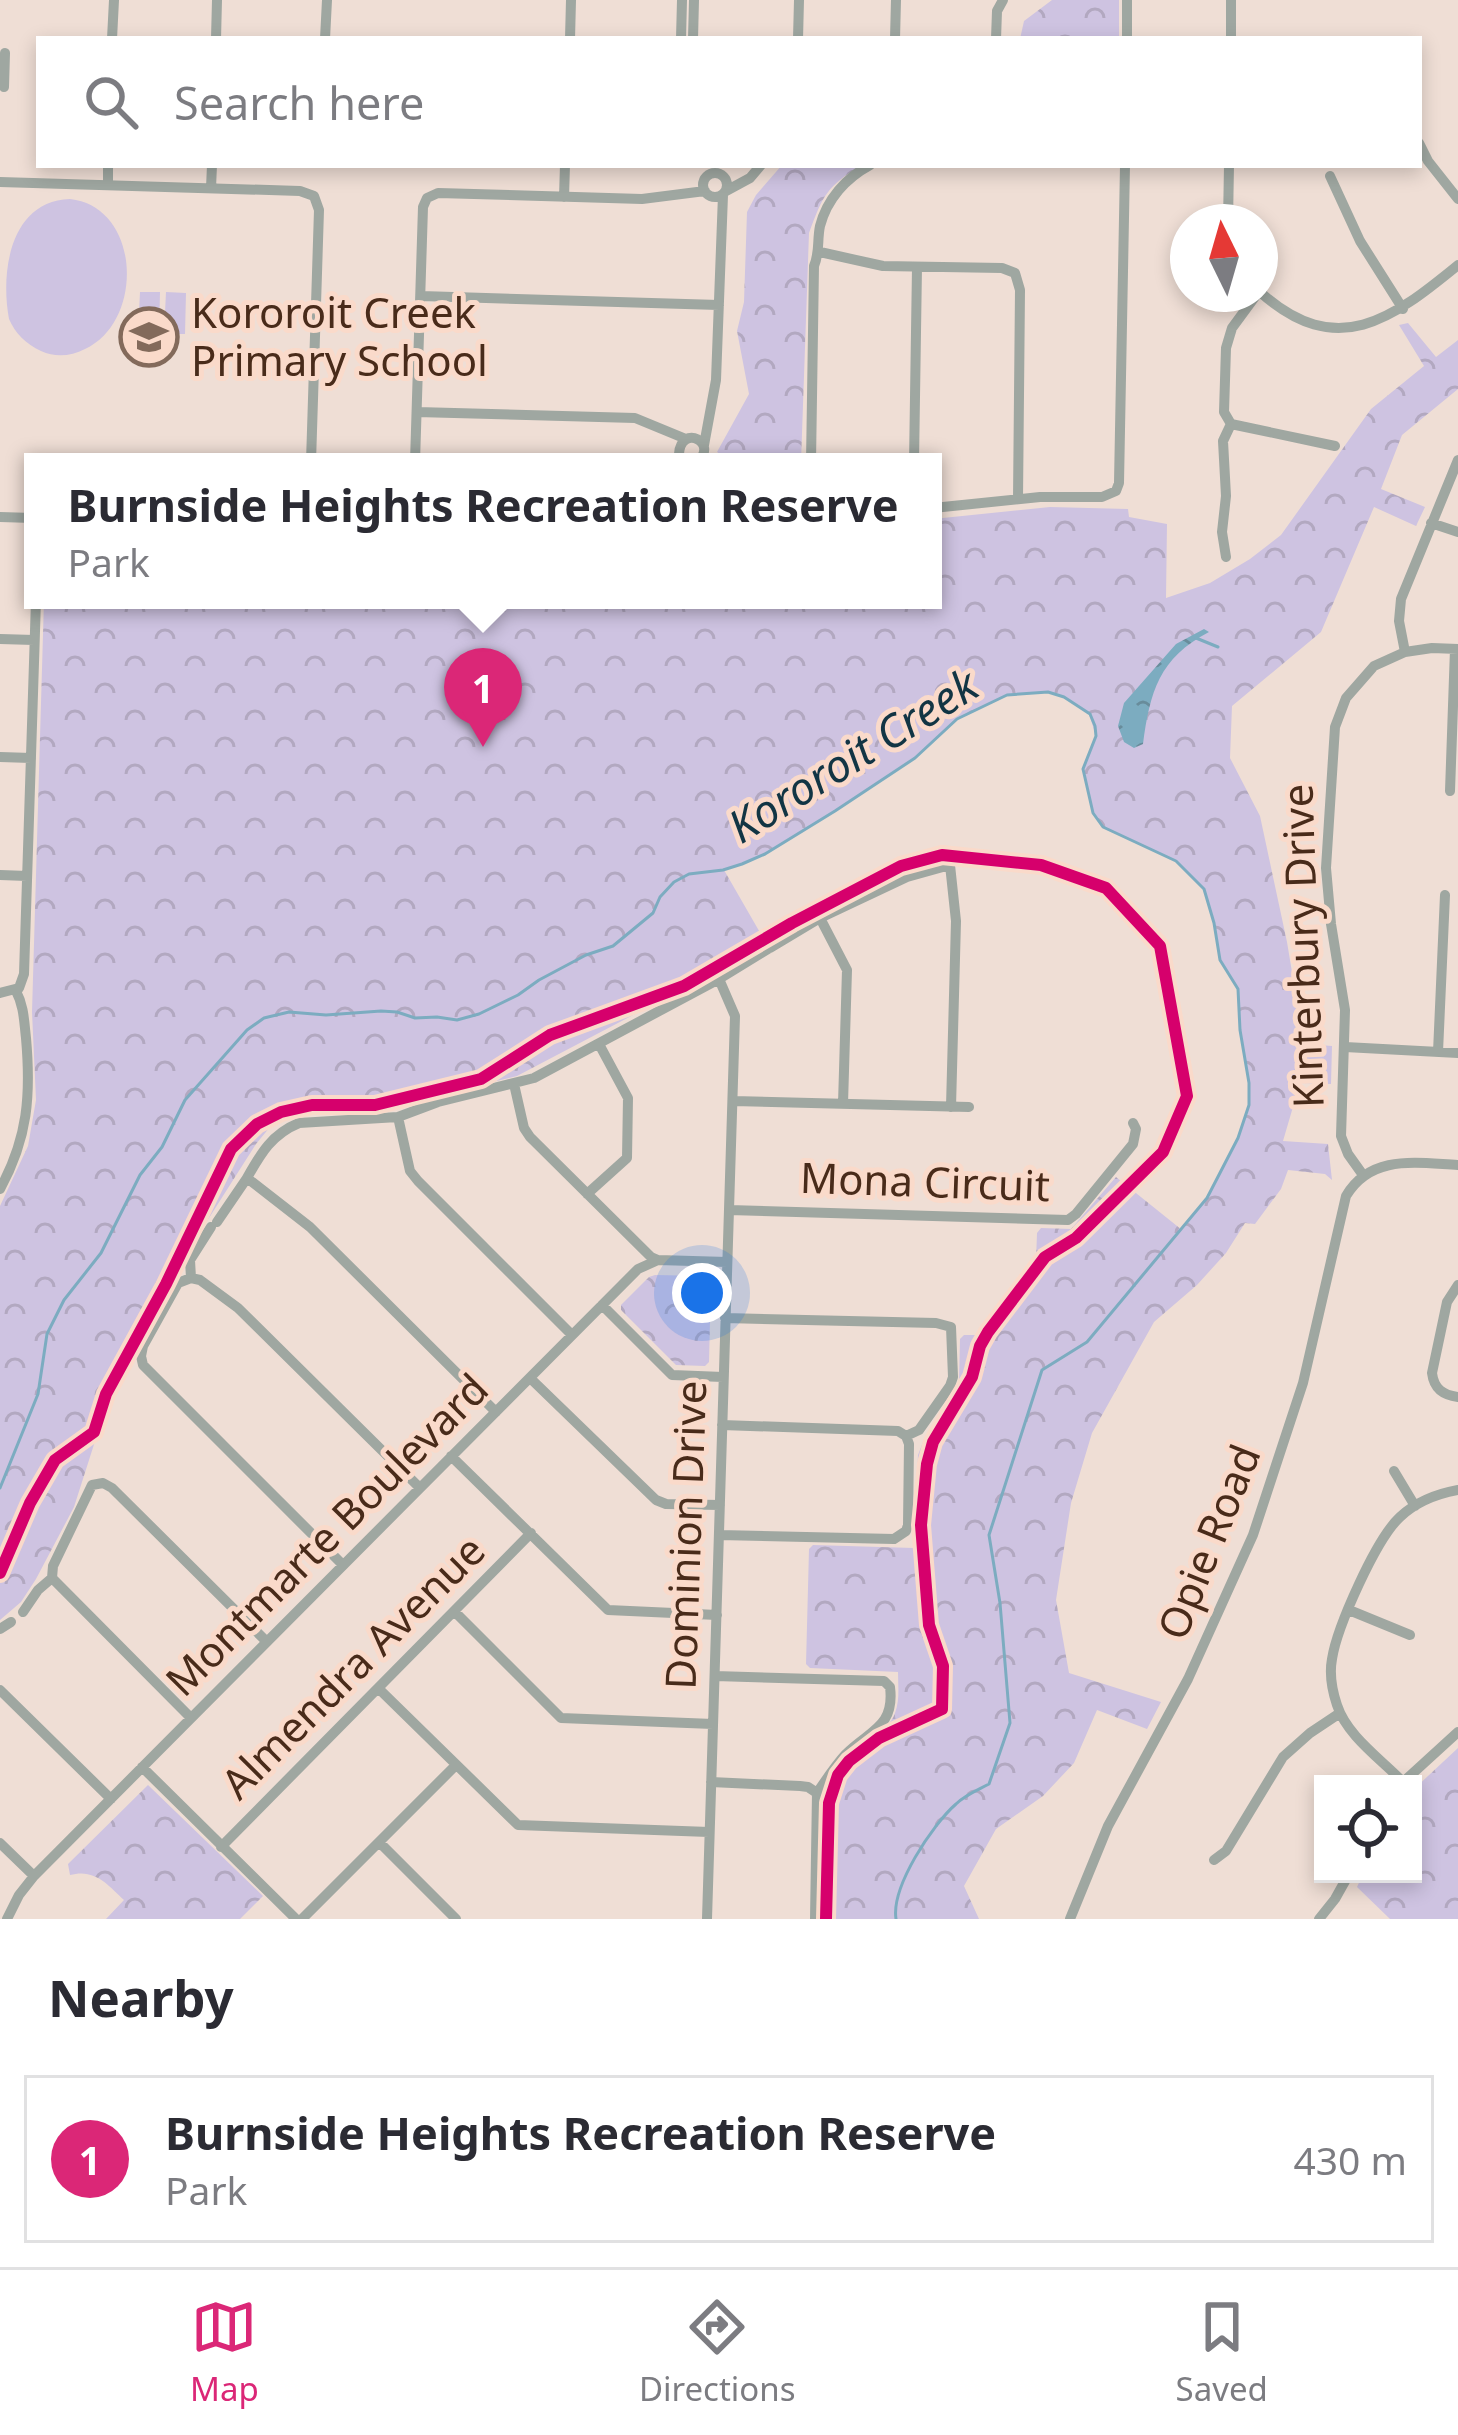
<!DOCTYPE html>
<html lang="en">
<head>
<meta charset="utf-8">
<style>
  body { margin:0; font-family:"Noto Sans",sans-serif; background:#f2f2f3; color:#2b2b33 }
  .controls { position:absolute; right:36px; bottom:36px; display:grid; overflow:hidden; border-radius:0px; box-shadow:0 6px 18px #0003 }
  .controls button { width:108px; height:108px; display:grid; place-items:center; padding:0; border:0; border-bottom:3px solid #e1e1e2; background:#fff; color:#2b2b33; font:60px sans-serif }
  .compass { position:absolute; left:1170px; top:204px; width:108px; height:108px; border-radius:50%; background:#fff; box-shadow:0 6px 18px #0003; rotate:355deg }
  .you { position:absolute; left:702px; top:1293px; width:42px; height:42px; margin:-30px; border:9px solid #fff; border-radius:50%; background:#1a73e8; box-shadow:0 0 0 18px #1a73e833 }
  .badge { display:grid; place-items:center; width:78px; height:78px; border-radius:50%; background:#db2777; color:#fff; font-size:39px; font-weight:700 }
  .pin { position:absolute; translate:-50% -99px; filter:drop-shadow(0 3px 6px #0008) }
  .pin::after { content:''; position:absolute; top:63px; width:42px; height:36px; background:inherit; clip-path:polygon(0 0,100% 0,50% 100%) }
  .popup { position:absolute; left:24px; top:453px; width:918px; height:156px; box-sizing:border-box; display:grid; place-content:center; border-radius:0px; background:#fff; filter:drop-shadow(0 3px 9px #0005); font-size:39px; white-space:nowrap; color:#7c7c81 }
  .popup b { font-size:45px; color:#2b2b33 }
  .popup::after { content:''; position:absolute; left:50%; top:100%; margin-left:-24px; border:24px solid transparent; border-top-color:#fff }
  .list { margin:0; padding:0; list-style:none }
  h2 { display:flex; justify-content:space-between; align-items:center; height:156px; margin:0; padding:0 48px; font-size:51px }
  h2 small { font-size:39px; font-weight:400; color:#7c7c81 }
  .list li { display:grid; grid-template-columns:78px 1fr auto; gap:36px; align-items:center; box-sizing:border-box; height:168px; margin:0 24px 24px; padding:0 24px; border:3px solid #e1e1e2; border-radius:0px }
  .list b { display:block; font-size:45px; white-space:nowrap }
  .list p { margin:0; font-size:39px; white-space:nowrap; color:#7c7c81 }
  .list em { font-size:39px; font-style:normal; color:#7c7c81 }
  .icon { flex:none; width:66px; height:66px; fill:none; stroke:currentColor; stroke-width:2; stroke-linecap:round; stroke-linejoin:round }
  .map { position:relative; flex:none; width:1458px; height:1919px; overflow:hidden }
  .search { position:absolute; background:#fff; box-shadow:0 6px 18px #0003; left:36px; right:36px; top:36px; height:132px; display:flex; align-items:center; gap:30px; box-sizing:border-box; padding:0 42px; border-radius:0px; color:#7c7c81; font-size:45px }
  .sheet { height:348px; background:#fff }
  nav { display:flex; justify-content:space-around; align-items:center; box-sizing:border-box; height:168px; border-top:3px solid #e1e1e2; background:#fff; font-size:33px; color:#7c7c81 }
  nav a { display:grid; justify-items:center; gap:6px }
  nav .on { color:#db2777 }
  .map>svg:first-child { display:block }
  .grass { fill:#cec3e1 }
  .park { fill:url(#park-crowns) }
  .water { fill:url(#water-ripples) }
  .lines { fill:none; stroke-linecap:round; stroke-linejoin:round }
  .stream { stroke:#7cacc0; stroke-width:3 }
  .minor { stroke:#9fa7a1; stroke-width:10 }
  .cycleway-casing { stroke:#fadaca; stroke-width:20 }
  .cycleway { stroke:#d6006c; stroke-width:12 }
  .labels { text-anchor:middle; stroke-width:10; stroke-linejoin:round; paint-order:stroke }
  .poi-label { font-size:42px; fill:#492b1a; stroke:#fadaca; text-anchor:start }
  .street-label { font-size:42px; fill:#492b1a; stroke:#fadaca }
  .water-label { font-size:45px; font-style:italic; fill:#123544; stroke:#fadaca }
</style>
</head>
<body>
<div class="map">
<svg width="1458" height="1919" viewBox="0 0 1458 1919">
  <defs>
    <pattern id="park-crowns" width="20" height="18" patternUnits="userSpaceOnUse" patternTransform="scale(3)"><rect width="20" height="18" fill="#cec3e1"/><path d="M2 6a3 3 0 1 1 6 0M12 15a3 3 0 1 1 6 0" fill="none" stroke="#b2a8c0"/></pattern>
    <pattern id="water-ripples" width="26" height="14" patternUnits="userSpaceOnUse" patternTransform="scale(3)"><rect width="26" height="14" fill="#7cacc0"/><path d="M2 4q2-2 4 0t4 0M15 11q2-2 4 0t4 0" fill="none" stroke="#688c9b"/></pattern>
  </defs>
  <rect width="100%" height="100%" fill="#efded5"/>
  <path class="grass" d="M70 199C141 207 145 321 85 349 71 356 56 358 41 351 26 344 15 333 9 319 0 270 11 201 70 199Z
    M140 292H160L159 334 138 333Z
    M166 292 186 293 185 334H164Z"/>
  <path class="park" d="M1052 0H1119V39H1020L1024 21Z
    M782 165H862C827 186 823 195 809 233L801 462H731L717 452 749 394 737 331 744 302 747 212 756 195Z
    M1408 323 1436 357 1458 340V389L1402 435 1381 489 1425 507 1416 526 1374 507 1321 632 1232 706 1230 758 1260 816 1287 942 1304 1044 1332 1046 1331 1084 1300 1083 1283 1141 1328 1144 1332 1180 1325 1174 1288 1170 1281 1189 1255 1224 1245 1223 1226 1253 1197 1285 1154 1322 1092 1433 1071 1503 1056 1600 1069 1673 1161 1702 1147 1729 1097 1710 1074 1763 1043 1796 996 1829 964 1886 979 1919H822C824 1876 816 1821 838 1783L834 1780C848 1758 889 1732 895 1713 900 1700 898 1685 898 1672L810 1668 806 1664 809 1549 813 1545 914 1548 918 1455 925 1437 959 1383 960 1339 964 1335H980L1036 1261 1037 1233 1041 1228 1071 1229 1116 1177 1182 1230 1207 1198 1238 1138 1249 1105V1083L1240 1030 1238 989 1220 960 1214 923 1204 889 1176 861 1103 827 1093 813 1083 769 1096 736 1089 714 1064 697 1047 692 1007 695 957 719 915 758 835 811 765 854 724 870 766 943 717 971 517 1076 381 1109 302 1111 284 1117 270 1127 256 1144 188 1251 113 1385 74 1507 36 1579 21 1602 0 1620V1206L28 1146 36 1100 32 1012 44 600H933V519L1050 507 1128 509 1129 517 1167 524 1166 598 1210 583 1250 559 1281 535 1371 409 1424 366 1399 325Z
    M655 1275 707 1276 711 1280 709 1362 705 1366 676 1365 621 1310V1305L649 1277Z
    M1458 1748V1919H1390L1357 1887 1363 1874H1413V1790Z
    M148 1785 263 1896 240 1919H106L124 1900C108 1885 95 1868 70 1875L68 1864Z"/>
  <path class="water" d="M1204 629 1209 632C1159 658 1150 692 1143 744L1134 748 1124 742 1118 726 1124 703 1176 644Z"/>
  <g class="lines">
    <path class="stream" d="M1196 638 1218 647
      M0 1488 38 1394 47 1334 64 1300 101 1253 140 1175 162 1147 185 1100 247 1030 264 1018 289 1012 326 1015 381 1011 397 1012 415 1018 437 1017 457 1020 479 1014 518 995 539 980 586 955 613 946 653 913 660 897 674 882 689 874 723 870 742 864 765 854 835 811 915 758 957 719 1007 695 1048 692 1064 697 1090 714 1095 726 1096 736 1083 769 1093 813 1103 827 1176 861 1204 889 1214 923 1220 960 1238 989 1240 1030 1249 1083V1105L1238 1138 1207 1198 1087 1342 1042 1370 989 1535 1000 1603 1010 1723 989 1784C978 1790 965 1795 956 1804 932 1825 891 1887 896 1919"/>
    <path class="minor" d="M112 39 114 0
      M216 39 217 0
      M325 39 327 0
      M570 39 571 0
      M681 39 682 0
      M693 39 694 0
      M798 39 799 0
      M895 39 896 0
      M996 39 997 11 1003 0
      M1127 39V0
      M1231 39V0
      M4 87 5 53
      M1419 143 1428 161 1458 199
      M703 185a12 12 0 1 1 24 0a12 12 0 1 1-24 0Z
      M1330 176 1360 241 1403 309
      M0 182 300 191 314 196 319 210 311 462
      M108 184V165
      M211 188 212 165
      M726 191 750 178 761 165
      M564 197 565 165
      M1228 222 1229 165
      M820 252 883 266 1002 268 1015 273 1020 290 1018 499
      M1260 292C1337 361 1392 319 1458 265
      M421 296 719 305
      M417 412 635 418 686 439
      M1231 424 1224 412 1226 348 1232 328 1257 294
      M1231 424 1335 446
      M704 445 716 380 723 195
      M415 462 423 207 427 198 438 193 642 199 705 191
      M687 462 679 454C681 423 720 443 697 462
      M811 462 814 266C820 252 817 240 820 226 827 199 846 178 870 165
      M914 462 917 267
      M933 508 1040 497H1102L1116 491 1119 483 1125 165
      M0 517 33 518
      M1431 523 1458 532
      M1226 557 1222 532 1226 496 1223 441 1231 424
      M0 639 34 640
      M1405 652 1399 621 1401 599 1458 460
      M0 757 31 758
      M1450 791 1455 649
      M0 875 27 876
      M770 948 820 918
      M0 993 19 988 24 974 36 600
      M1345 1047 1458 1053
      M1438 1052 1445 895
      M514 1084 524 1128 530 1137 651 1257 658 1260
      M733 1101 969 1107
      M843 1104 847 970 820 918 907 877 950 865 956 921 951 1107
      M398 1117 438 1102 534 1078 719 979 768 949
      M1363 1175 1348 1154 1341 1136 1345 1010 1331 924 1326 868 1335 727 1346 698 1374 666 1405 652 1432 648 1458 649
      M0 1189C28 1138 31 1095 26 1038 24 1021 24 1006 16 991
      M587 1194 627 1158 628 1098 599 1044
      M729 1210 1068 1220 1076 1214 1133 1144 1136 1129 1133 1123
      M217 1222 247 1178
      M191 1278 190 1260 211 1227
      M1458 1285 1447 1302 1432 1373C1434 1389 1443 1395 1458 1397
      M602 1305 672 1375 723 1377
      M725 1318 936 1323 951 1327 953 1377 950 1386 919 1430 906 1436
      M530 1378 656 1500 666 1504 720 1505
      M496 1412 310 1227 247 1178C261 1153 272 1134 299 1123L398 1117 410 1171 418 1181 572 1335
      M451 1456 608 1610 717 1615
      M1394 1471 1415 1506
      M719 1535 894 1539 906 1531 908 1525 909 1444 906 1436 898 1431 722 1425
      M343 1565 143 1365 141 1356 143 1346 178 1283 191 1278 200 1280 238 1308 420 1488
      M1349 1610 1410 1635
      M23 1612 38 1590 52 1578
      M455 1612 561 1718 713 1724
      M0 1629 11 1622
      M715 1676 884 1681 890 1687C895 1727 870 1730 846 1754 835 1766 826 1780 817 1793
      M379 1689 518 1825 709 1832
      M0 1690 111 1799
      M191 1718 52 1578 53 1566 92 1485 103 1483 112 1488 267 1642
      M142 1767 296 1919
      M711 1782 800 1786 808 1787 817 1793 815 1919
      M1403 1782C1381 1759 1347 1736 1337 1705 1332 1690 1329 1675 1332 1659 1337 1627 1376 1539 1400 1517 1416 1502 1436 1494 1458 1490
      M1401 1784 1458 1732
      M379 1842 456 1919
      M0 1843 34 1876
      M221 1847 531 1533
      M1214 1860 1226 1851 1283 1757 1310 1733 1340 1713
      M7 1919 19 1895 34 1876 638 1269 658 1260 727 1262
      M302 1919 456 1765
      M707 1919 735 1016 719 979
      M1070 1919 1108 1826 1188 1679 1253 1535 1303 1383 1346 1196C1371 1154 1416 1163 1458 1165
      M1319 1919 1335 1899 1349 1874"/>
    <g class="cycleway-casing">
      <path id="cycleway" d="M0 1573 30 1503 55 1460 94 1432 106 1394 166 1284 231 1149 257 1124 281 1112 312 1105H375L481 1079 550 1035 684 986 792 923 901 866 942 855 1041 865 1106 888 1160 946 1187 1096 1163 1152 1076 1238 1045 1257 988 1332 980 1346 972 1377 933 1442 927 1464 921 1525 929 1625 943 1666 942 1709 879 1738 849 1761 838 1775 829 1803 826 1919"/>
    </g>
    <use href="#cycleway" class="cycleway"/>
  </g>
  <defs>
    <g id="school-ring" transform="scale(3)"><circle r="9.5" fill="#fadaca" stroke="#836a5b" stroke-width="1.5"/><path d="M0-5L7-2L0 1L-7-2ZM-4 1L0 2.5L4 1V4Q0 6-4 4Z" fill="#836a5b"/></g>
  </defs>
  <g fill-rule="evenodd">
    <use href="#school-ring" x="149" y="337"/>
  </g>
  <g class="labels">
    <g class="poi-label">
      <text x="191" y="328">Kororoit Creek<tspan x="191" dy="48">Primary School</tspan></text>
    </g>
    <g class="street-label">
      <text transform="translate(1303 946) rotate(-92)" y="15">Kinterbury Drive</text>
      <text transform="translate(925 1182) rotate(2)" y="15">Mona Circuit</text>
      <text transform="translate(327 1535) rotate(-45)" y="15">Montmarte Boulevard</text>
      <text transform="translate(686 1535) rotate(-88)" y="15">Dominion Drive</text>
      <text transform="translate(1209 1542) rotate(-68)" y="15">Opie Road</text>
      <text transform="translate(353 1667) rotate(-45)" y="15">Almendra Avenue</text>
    </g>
    <g class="water-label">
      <text transform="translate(853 756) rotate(-32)" y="16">Kororoit Creek</text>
    </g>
  </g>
</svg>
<div class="controls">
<button><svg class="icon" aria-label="locate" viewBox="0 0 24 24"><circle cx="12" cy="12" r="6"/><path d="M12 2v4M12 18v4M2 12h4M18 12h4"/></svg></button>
</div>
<svg class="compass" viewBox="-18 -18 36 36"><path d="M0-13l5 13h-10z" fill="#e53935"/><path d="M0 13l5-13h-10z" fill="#7c7c81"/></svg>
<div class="you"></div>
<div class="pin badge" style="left:483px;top:747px">1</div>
<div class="popup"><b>Burnside Heights Recreation Reserve</b>Park</div>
<div class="search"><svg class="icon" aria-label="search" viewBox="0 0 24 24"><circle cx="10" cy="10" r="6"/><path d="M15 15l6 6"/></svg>Search here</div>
</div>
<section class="sheet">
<h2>Nearby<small></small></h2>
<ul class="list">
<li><span class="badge">1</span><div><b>Burnside Heights Recreation Reserve</b><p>Park</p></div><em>430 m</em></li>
</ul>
</section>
<nav>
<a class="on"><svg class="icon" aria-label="map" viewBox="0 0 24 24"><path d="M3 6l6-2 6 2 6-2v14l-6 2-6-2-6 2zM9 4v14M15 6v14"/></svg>Map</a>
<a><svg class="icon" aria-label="directions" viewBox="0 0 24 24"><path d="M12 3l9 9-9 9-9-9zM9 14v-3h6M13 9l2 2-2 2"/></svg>Directions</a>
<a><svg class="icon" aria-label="saved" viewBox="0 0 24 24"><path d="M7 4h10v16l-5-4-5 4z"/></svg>Saved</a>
</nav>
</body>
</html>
